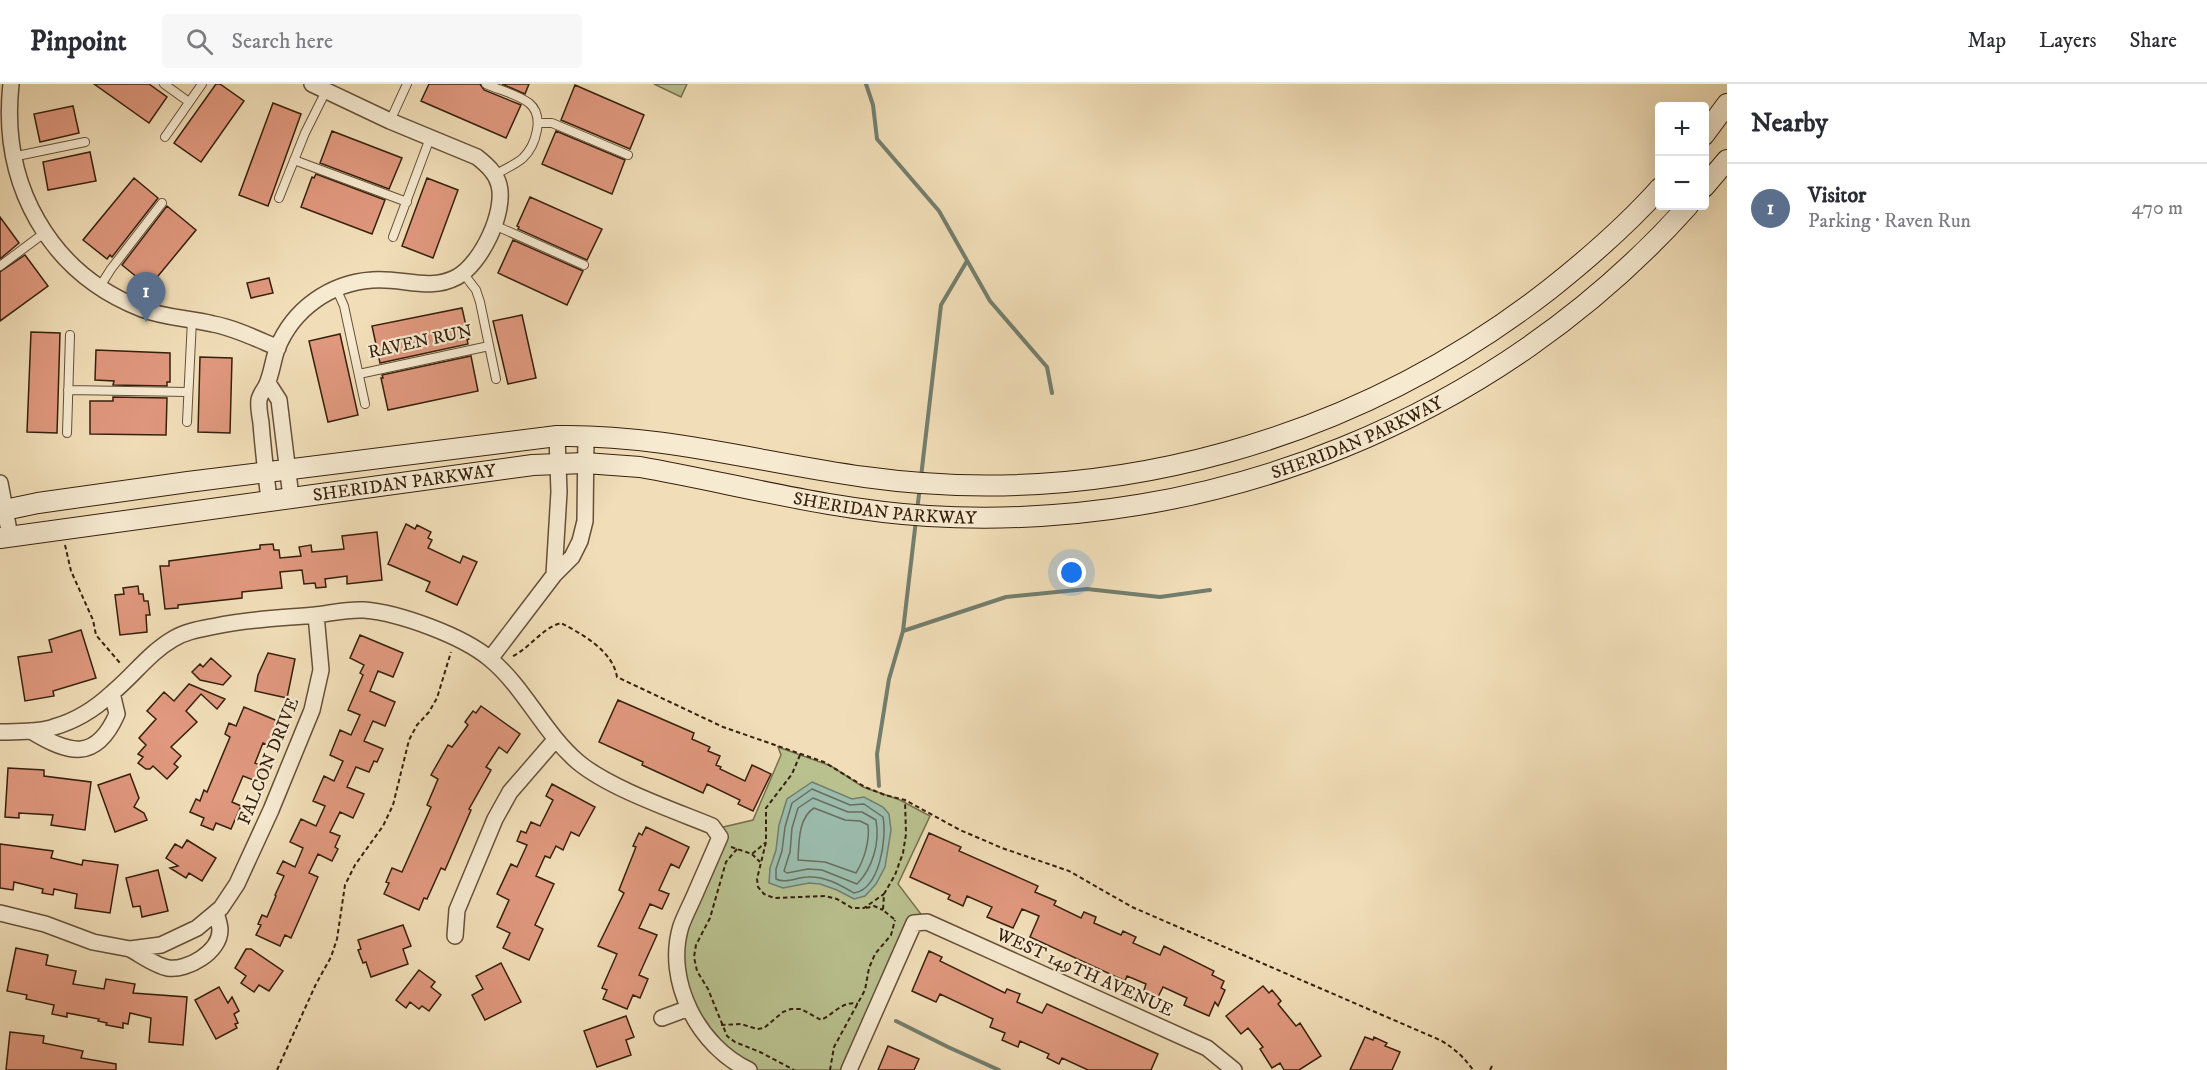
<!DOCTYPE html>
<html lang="en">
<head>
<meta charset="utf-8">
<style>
  body { margin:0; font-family:"IM FELL DW Pica",serif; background:#f7f7f7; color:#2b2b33 }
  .controls { position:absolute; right:18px; top:18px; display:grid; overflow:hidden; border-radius:6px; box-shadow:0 6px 24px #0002 }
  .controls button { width:54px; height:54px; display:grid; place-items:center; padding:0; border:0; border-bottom:2px solid #e1e1e2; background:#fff; color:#2b2b33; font:30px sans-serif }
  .you { position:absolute; left:1072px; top:489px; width:21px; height:21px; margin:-15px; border:4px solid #fff; border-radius:50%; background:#1a73e8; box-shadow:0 0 0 9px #1a73e833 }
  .badge { display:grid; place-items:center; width:39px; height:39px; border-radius:50%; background:#111827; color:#fff; font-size:20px; font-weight:700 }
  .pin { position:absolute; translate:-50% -50px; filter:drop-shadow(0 2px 3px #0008) }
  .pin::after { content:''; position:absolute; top:32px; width:21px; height:18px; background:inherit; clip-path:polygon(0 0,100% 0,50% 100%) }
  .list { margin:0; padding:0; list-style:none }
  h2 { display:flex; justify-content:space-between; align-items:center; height:78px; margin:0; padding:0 24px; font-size:26px }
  h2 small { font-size:20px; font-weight:400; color:#7c7c81 }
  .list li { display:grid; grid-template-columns:39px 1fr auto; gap:18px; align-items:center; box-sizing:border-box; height:90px; padding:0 24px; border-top:2px solid #e1e1e2 }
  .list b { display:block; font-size:22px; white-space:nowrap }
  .list p { margin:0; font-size:20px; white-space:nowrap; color:#7c7c81 }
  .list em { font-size:20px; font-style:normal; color:#7c7c81 }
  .icon { flex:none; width:33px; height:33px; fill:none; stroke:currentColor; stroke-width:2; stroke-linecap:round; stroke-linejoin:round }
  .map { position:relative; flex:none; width:1727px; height:986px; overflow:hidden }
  header { display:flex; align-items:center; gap:36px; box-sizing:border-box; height:84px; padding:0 30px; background:#fff; border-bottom:2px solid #e1e1e2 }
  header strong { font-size:28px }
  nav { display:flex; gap:33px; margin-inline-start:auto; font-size:21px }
  .search { width:420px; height:54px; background:#f7f7f7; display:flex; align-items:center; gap:15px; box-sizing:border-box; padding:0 21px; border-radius:6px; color:#7c7c81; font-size:22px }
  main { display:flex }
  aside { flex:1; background:#fff }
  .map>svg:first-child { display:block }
  .green { fill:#b9c18f; stroke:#78704e; stroke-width:1.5 }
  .water { fill:#9bbcad; stroke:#737e6d; stroke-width:1.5 }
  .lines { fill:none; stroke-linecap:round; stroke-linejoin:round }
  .shore { stroke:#696e5d; stroke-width:1.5 }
  .stream { stroke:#737e6d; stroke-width:4 }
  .building { fill:#e0987e; stroke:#37200d; stroke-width:1.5 }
  .lane-casing { stroke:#665038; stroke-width:10 }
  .street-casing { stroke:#665038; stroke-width:18 }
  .secondary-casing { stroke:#37200d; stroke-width:22 }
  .path { stroke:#37200d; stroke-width:2; stroke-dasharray:4.5 3; stroke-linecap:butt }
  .lane { stroke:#f6ead1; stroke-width:8 }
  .street { stroke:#f6ead1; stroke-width:15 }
  .secondary { stroke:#f6ead1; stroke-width:20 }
  .labels { text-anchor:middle; stroke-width:4.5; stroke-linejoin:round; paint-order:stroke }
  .street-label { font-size:18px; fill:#37200d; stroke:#f6ead1 }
</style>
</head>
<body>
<header>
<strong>Pinpoint</strong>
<div class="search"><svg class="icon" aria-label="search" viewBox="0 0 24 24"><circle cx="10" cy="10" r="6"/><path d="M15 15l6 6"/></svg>Search here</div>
<nav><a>Map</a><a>Layers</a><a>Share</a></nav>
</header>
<main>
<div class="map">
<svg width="1727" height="986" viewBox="0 0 1727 986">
  <rect width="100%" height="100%" fill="#f1deb8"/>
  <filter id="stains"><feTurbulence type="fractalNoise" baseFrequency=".00333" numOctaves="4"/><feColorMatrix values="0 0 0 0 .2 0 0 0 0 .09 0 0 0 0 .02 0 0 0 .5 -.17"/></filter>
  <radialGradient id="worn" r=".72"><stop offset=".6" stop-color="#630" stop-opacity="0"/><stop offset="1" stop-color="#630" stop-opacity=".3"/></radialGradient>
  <path class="green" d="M654 0H687L681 13Z
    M778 663 831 682 863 703 900 716 930 732 898 800 927 838 914 839 849 986H749L699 943 677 867 715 745 753 736 781 671Z"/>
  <path class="water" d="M812 698 852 715 864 713 883 723 889 730 891 746 885 783 876 800 865 812 854 815 837 806 820 800 809 799 783 804 769 799 770 784 776 766 779 741 787 715Z"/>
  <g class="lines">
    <path class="shore" d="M812 705 850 721 864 720 883 733C887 754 880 805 854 809 840 801 825 792 808 793 797 793 786 800 776 795V785L782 767 785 743 792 719Z
      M813 714 848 728H862L876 736C880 758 873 784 857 800L822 786 808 785 787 789 784 787 790 768 792 744 798 724Z
      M814 724 845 736 860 737 868 741C870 757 864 776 856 789L825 778 798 776C799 759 798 734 814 724Z"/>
    <path class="stream" d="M866 0 873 21 877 55 939 127 990 217 1047 283 1052 309
      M921 393 941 221 967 177
      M917 426 920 403
      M903 547 916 436
      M879 702 877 670 889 595 903 547 1006 513 1087 505 1160 513 1210 506
      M896 937 948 963 999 986"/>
  </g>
  <path class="building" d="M94 0H149L167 13 149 39Z
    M216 0H220L244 17 201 78 174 59Z
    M429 0H480L484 6 521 21 506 54 421 17Z
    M502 0H529L525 10Z
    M575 1 644 31 630 65 561 36Z
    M273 19 301 30 268 122 239 111Z
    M73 22 79 49 40 58 34 30Z
    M332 47 402 74 389 105 320 79Z
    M556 47 625 76 612 110 542 80Z
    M90 68 96 97 48 106 43 78Z
    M316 90 385 116 372 150 301 123 312 93 314 94Z
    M134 94 158 114 112 173 110 171 107 175 83 156Z
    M427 94 458 106 433 174 402 162Z
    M530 113 602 145 587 176 518 145 519 143 517 142Z
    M167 122 196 146 149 203 122 181Z
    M0 133 19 159 0 175Z
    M513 156 583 187 567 221 498 189Z
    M25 171 48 202 0 237V188Z
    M269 194 273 209 251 214 247 199Z
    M462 224 469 255 467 256 468 260 380 279 372 242Z
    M522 231 536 294 508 300 493 237Z
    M31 248 60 249 57 349 27 348Z
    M340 250 358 331 328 338 309 257Z
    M96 266 170 269V298H167V302L113 301 114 297 95 296Z
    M471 272 478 307 388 326 381 294H383L382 291Z
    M200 273 232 274 230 349 198 348Z
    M113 313 167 314 166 351 90 350V317H113Z
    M406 440 415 445 417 441 431 448 428 454 432 456 428 464 460 479 463 472 477 478 457 521 426 507 430 498 388 480Z
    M377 448 382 496 347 500V492L325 495 326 503 316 504 315 499 304 500 302 486 280 488 282 504 242 508V514L178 521V524L165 525 160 482H169V477L260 465V461L273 460 274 466H279L280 474 301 472 299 463 311 461 312 468 344 465 342 452Z
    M138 502 139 510H143L144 517H148L150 531H146L147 548 120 551 115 511 124 510 123 504Z
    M81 546 96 594 53 607 54 612 25 617 18 573 52 568 49 556Z
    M360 551 403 569 393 593 378 587 370 607 395 618 385 642 373 637 364 657 383 665 377 678 374 677 369 688 356 683 347 703 364 710 353 734 340 728 330 748 340 752 335 763 338 765 332 777 318 770 309 789 318 793 291 854 285 851 280 862 256 851 261 841 258 840 262 831 267 833 276 812 275 811 284 792 277 789 283 777 295 783 303 764 290 758 301 735 316 742 325 722 313 717 324 692 334 697 343 677 330 671 340 646 351 651 360 631 348 626 363 591 360 589 364 581 350 574Z
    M268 569 295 575 287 614 255 607 258 591Z
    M211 574 231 592 223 601 200 596 192 588 200 580 203 583Z
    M189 600 225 615 217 625 201 610 186 627 197 638 171 663 181 672 174 680 178 683 167 695 153 682 150 685H146L138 679 143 673 138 670 146 661 139 654 156 635 147 627 164 608 174 617Z
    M618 616 694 649 692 655 710 663 708 667 720 672 716 681 721 683 720 685 745 697 752 681 771 690 753 727 738 720 740 716 707 700 703 709 642 681 643 678 599 658Z
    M481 622 520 650 507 669 499 663 486 683 491 686 469 725 471 726 445 786 441 784 427 815 424 814 419 826 384 810 389 799 386 798 392 784 402 788 431 723 427 721 438 695 431 691 448 661 452 663 468 641 465 638 473 627 476 629Z
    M244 623 280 638 270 662 263 659 255 679 263 682 256 697 243 692 232 718 241 722 231 745 216 739 213 746 201 741 204 734 190 728 196 715 200 717 204 706 207 708 230 653 225 650 229 639 236 642Z
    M8 684 44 686V692L91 698 85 746 51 741 53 731 19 729V734L5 733Z
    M130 690 139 714 134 723 144 729 147 736 115 748 98 701Z
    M552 700 595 723 579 752 571 748 563 766 556 762 550 774 545 772 536 792 554 800 535 841 543 845 529 876 503 864 510 849 497 843 509 816 497 810 511 780 517 783 527 761 517 757 521 747 526 749 531 738 540 742 553 716 546 712Z
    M646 743 689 763 679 784 671 780 659 806 669 810 662 825 650 820 639 844 657 851 639 891 648 895 640 914 633 911 627 925 603 915 607 906 602 904 617 870 598 862 624 809 619 806 636 763 633 762 639 749 642 751Z
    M929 749 961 763 959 767 1038 802 1035 808 1056 817 1054 821 1081 834 1084 828 1096 833 1094 839 1121 851 1123 847 1136 853 1133 859 1160 871 1164 862 1214 887 1212 891 1224 897 1221 904 1225 906 1218 922 1215 918 1209 932 1184 921 1187 914 1163 903 1158 913 1144 906 1146 900 1127 892 1125 897 1030 853 1039 832 1022 825 1013 844 987 833 992 823 967 812 963 822 948 815 950 811 910 793Z
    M187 756 216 774 202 797 189 789 186 794 170 784 178 782 166 774 175 760 182 764Z
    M0 760 53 767 51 774 82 781 83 776 118 781 110 829 75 824 77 810 54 805 53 811 42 809 43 805 14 798 13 806 0 804Z
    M158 786 168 827 142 833 140 822 133 823 126 794Z
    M403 841 411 862 403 865 408 880 371 893 366 878 363 879 358 866 361 865 358 856Z
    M16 864 48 871 46 881 76 887 73 900 104 905 106 895 135 900 133 909 187 913 183 961 149 958 151 934 130 929 128 940 123 939V944L106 941 107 939 98 937 99 935 67 929V933L52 930 54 921 26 915 27 911 7 907Z
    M246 865H251L283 887 269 907 259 901 254 908 241 899 246 892 235 884Z
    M929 867 942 873 940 877 1005 909 1007 905 1020 910 1017 918 1042 929 1047 920 1158 970 1151 986H1088L1062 974 1059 980 1047 974 1049 970 1020 957 1018 963 1002 956 1005 949 990 943 993 935 940 910 936 918 912 907Z
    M501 879 521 918 485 936 472 911 483 905 476 892Z
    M419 886 435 898 431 903 441 911 429 927 422 922 419 925 410 918 406 924 396 916Z
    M1263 902 1269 909 1272 906 1281 917 1278 920 1296 942 1300 939 1321 972 1299 986H1284L1280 979 1272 984 1260 965 1263 963 1248 944 1241 950 1226 932Z
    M219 903 228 919 232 913 239 927 234 930 238 939 235 940 237 944 216 955 195 916Z
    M626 932 634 953 626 956 631 971 597 983 584 947Z
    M10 948 44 952 43 959 83 967 81 974 116 980V986H6Z
    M1365 953 1373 956 1374 953 1387 959 1385 962 1400 968 1392 986H1350Z
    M888 962 919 975 914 986H878Z"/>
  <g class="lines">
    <g class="lane-casing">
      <path id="lane" d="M164 0 189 18
        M486 0C499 6 517 10 529 19 545 32 536 61 523 74 515 81 504 85 495 91
        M390 37 407 0
        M538 39H552L628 71
        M165 53 202 0
        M12 73 85 58
        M294 76 407 118
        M279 114 305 49 326 7
        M494 141 584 181
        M393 153 430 54
        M0 182 43 150
        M463 189 476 206 480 218 496 295
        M99 204 111 185 162 119
        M336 204 344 222 365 320
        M359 290 489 262
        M68 306 187 308
        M187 338 192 236
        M67 349 70 251"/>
    </g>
    <g class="street-casing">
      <path id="street" d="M11 0C0 100 49 189 142 225 165 234 189 234 213 240 235 244 257 255 278 264
        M268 299 279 316 291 413
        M0 399 10 452
        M269 416C266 390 263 365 261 339 260 332 258 323 259 316 260 310 265 305 267 300 272 288 273 276 277 265 293 225 330 199 372 196 402 193 429 208 457 193 481 180 506 128 499 101 496 89 487 81 477 73L390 37 312 0
        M554 491 559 408 557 352
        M490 575 554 491 572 473 580 457 585 437 586 351
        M31 647C69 670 96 678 117 630L112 609
        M0 648C17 647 37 649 54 643 75 637 96 624 112 609 133 592 149 569 173 555 186 547 201 545 216 542 248 535 282 534 315 531 331 529 349 525 364 526 400 529 463 552 490 575 525 604 543 648 578 678 609 704 673 726 712 742L720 753C712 771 704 790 696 808 691 820 685 831 681 842 664 897 699 963 749 986
        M0 829 45 840 93 858 130 865 161 861 197 844 221 824 237 800 271 726 312 626 321 586 316 531
        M455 852 457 826 495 735 510 708 555 656
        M130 865C141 871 156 882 168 884 187 887 220 868 220 846 220 840 217 834 216 828
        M662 934 689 924
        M849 986 914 839 927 838 1207 964 1234 986"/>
    </g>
    <g class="secondary-casing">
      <g id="secondary">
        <path d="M1704 51 1727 20"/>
        <path d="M1704 103 1727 76"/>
        <path d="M0 427 38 419 188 398 557 352C662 350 762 379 865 393 1109 427 1356 356 1550 205 1589 174 1626 142 1660 104"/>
        <path id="s1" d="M0 454 533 381 585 379 640 383C736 400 830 426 928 432 1213 449 1497 335 1688 122"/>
      </g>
    </g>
    <path class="path" d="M65 461 71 487 93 536 96 551 120 579
      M513 572C531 563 542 544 561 539 582 550 613 567 617 593L723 643 824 678 865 703 885 711 905 716 960 746 1002 764 1069 787 1132 823 1440 956C1454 964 1464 973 1473 986
      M800 671 792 690 766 724V758L757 795 758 803 764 810 774 814 825 812 837 815 852 824H864L884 810
      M731 763 752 770 765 759
      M737 765 726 778 710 834 696 861 694 873 697 887 708 905 727 952 735 958 760 968 794 986
      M752 770 760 778
      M866 824 874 822 883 826
      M894 835 883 826 884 810 895 791 903 769 906 750 905 716
      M721 941 741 940 757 945 764 944 783 928 791 925H801L821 936C834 930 843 916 858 920
      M277 986 316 900 331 873 337 855 345 801 355 781 383 742 393 721 409 656 417 641 429 628 437 614 451 568
      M830 986 834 963 865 906 869 884 875 870 891 851 895 836
      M1490 986 1493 980"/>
    <use href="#lane" class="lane"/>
    <use href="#street" class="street"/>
    <use href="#secondary" class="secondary"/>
  </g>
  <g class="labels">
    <g class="street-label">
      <text transform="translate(420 257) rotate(-12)" y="6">RAVEN RUN</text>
      <text dy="6" stroke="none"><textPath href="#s1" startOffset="1378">SHERIDAN PARKWAY</textPath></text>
      <text dy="6" stroke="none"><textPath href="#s1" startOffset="408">SHERIDAN PARKWAY</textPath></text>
      <text dy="6" stroke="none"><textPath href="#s1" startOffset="894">SHERIDAN PARKWAY</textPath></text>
      <text transform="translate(268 677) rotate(-68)" y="6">FALCON DRIVE</text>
      <text transform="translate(1085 888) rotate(24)" y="6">WEST 149TH AVENUE</text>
    </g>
  </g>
  <rect width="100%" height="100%" filter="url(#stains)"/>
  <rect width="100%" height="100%" fill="url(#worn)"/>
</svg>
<div class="controls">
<button>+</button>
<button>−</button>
</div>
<div class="you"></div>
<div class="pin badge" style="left:146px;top:238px;background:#5c6f8a">1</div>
</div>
<aside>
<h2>Nearby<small></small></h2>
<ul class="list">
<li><span class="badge" style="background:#5c6f8a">1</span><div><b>Visitor</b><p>Parking · Raven Run</p></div><em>470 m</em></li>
</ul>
</aside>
</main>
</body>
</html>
